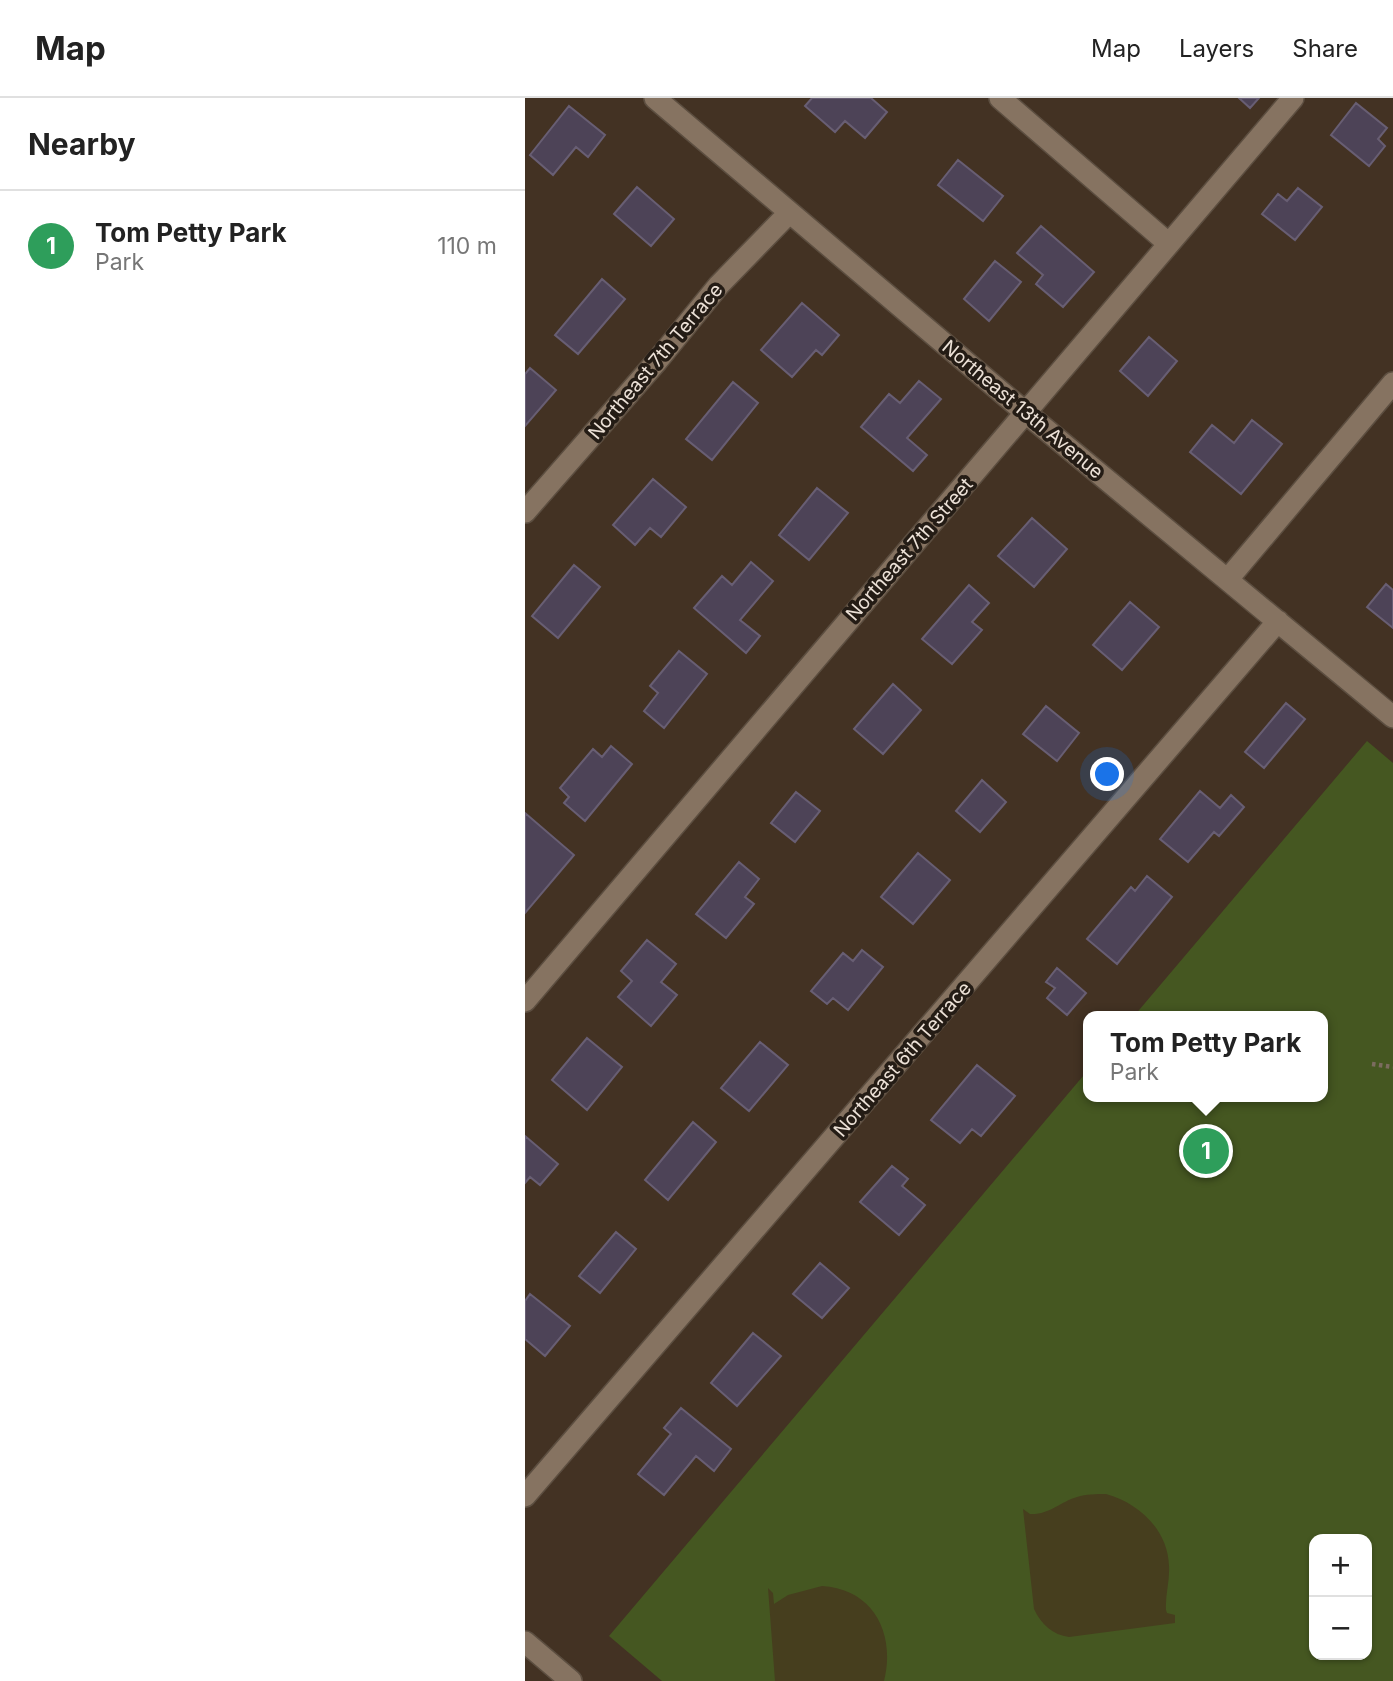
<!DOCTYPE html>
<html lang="en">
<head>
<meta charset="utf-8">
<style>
  body { margin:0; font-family:Inter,sans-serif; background:#f6f6f6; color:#222 }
  .controls { position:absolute; right:21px; bottom:21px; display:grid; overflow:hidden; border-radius:14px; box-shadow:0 2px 5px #0004 }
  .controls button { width:63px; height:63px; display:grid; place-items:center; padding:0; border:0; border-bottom:2px solid #e0e0e0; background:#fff; color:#222; font:35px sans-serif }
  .you { position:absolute; left:583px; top:677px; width:24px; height:24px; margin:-18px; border:5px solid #fff; border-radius:50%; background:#1a73e8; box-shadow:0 0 0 10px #1a73e833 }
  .badge { display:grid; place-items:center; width:46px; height:46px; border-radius:50%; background:#ea580c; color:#fff; font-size:23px; font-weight:700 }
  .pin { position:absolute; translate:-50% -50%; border:4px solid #fff; box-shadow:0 2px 7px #0006 }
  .popup { position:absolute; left:558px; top:913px; width:245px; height:91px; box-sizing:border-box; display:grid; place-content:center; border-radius:14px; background:#fff; filter:drop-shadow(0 2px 5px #0005); font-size:23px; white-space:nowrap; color:#767676 }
  .popup b { font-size:26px; color:#222 }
  .popup::after { content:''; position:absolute; left:50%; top:100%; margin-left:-14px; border:14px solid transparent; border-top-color:#fff }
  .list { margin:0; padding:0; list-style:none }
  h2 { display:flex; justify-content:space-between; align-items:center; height:91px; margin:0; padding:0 28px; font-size:30px }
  h2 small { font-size:23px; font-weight:400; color:#767676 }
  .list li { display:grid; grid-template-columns:46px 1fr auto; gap:21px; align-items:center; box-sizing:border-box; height:112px; padding:0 28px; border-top:2px solid #e0e0e0 }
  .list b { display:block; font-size:26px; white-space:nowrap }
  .list p { margin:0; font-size:23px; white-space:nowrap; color:#767676 }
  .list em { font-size:23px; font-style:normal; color:#767676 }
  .map { position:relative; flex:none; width:868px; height:1583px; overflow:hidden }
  header { display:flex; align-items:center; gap:42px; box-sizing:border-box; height:98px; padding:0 35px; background:#fff; border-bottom:2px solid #e0e0e0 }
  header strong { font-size:33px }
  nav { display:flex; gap:38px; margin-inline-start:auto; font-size:24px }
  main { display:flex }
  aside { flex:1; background:#fff }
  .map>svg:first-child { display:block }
  .green { fill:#455721; fill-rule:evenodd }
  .sand { fill:#463e1e }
  .building { fill:#4d4357; stroke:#685e73; stroke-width:2 }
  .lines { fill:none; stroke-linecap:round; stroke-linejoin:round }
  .minor-casing { stroke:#5c4e40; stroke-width:24 }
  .path { stroke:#7b6c5f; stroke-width:4.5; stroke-dasharray:3.5 3.5; stroke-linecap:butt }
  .minor { stroke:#867361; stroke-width:21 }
  .labels { text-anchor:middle; stroke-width:7; stroke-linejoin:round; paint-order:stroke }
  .street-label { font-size:19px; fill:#ece1d7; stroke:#241c15 }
</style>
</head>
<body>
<header>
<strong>Map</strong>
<nav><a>Map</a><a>Layers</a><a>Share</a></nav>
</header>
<main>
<aside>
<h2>Nearby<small></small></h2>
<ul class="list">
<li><span class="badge" style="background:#2e9e5b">1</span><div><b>Tom Petty Park</b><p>Park</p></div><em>110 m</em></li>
</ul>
</aside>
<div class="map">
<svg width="868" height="1583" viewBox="0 0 868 1583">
  <rect width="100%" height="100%" fill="#433223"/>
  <path class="green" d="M842 643 868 665V1583H137L84 1538 564 971V999H798V918H609ZM789 1441H842V1557H789Z"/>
  <path class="sand" d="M581 1396C614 1405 643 1432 644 1468 645 1483 640 1497 641 1512L642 1515 650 1517V1525L544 1539C528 1537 516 1526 509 1511L498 1411 505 1416C524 1417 535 1404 552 1399 561 1396 571 1396 581 1396Z
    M297 1488C348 1491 371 1535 359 1583H250L243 1490 248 1495 249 1506 263 1497Z"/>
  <path class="building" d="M287 0H346L362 14 340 40 320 23 310 34 280 8Z
    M714 0H734L725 10Z
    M831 5 862 30 853 41 860 48 844 68 806 37Z
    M44 8 80 37 63 59 51 49 28 77 5 57Z
    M433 62 478 98 458 123 413 87Z
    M112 89 149 121 126 148 89 116Z
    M773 90 797 109 770 142 737 116 753 96 762 103Z
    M516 128 569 174 538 209 511 186 518 177 492 155Z
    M470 163 496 184 464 223 439 201Z
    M77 181 100 201 53 256 30 237Z
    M277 205 314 237 297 257 291 252 267 279 236 252Z
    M624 239 652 263 623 298 595 273Z
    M5 270 31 292 0 328V276Z
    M394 283 416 301 382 340 402 357 388 373 336 329 364 296 375 305Z
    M208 284 233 305 187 362 161 341Z
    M727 322 757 346 716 396 665 354 687 327 709 345Z
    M128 381 161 409 136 439 125 430 110 447 88 427Z
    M292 390 323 415 284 462 254 437Z
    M507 420 542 451 509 489 473 458Z
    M226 464 248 483 215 522 235 538 221 555 169 510 197 478 207 487Z
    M49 467 75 489 33 540 7 518Z
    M861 486 868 492V530L842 509Z
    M444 487 464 505 447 524 457 532 427 566 397 541Z
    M605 504 634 529 597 572 568 547Z
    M154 553 182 576 139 630 119 613 133 595 125 588Z
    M368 586 396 612 358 656 329 631Z
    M761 605 780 621 739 670 720 654Z
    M521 608 554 635 532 663 498 636Z
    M86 648 107 666 60 723 39 705 44 699 35 690 68 651 77 659Z
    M457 682 481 704 455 734 431 713Z
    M675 693 695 710 706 697 719 709 694 738 689 734 663 764 635 741Z
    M271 694 295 713 270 744 246 725Z
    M0 715 49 757 0 815Z
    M393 755 425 782 388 826 356 799Z
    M214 764 234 781 220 799 229 806 201 840 171 816Z
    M622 778 647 799 592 866 562 841 606 789 610 793Z
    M122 842 151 866 136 884 152 897 126 928 93 899 107 883 96 873Z
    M337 852 358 869 323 912 308 900 302 906 286 893 318 855 328 863Z
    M532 870 561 895 542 917 522 900 530 890 521 884Z
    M62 940 97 969 62 1012 27 982Z
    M235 944 263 967 224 1013 196 990Z
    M452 967 490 998 456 1038 447 1031 435 1045 406 1022Z
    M168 1024 191 1044 143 1102 120 1082Z
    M0 1038 33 1066 15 1087 5 1079 0 1085Z
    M367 1068 383 1081 377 1088 400 1107 374 1137 335 1104Z
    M91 1134 111 1151 75 1195 54 1178Z
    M295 1165 324 1190 297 1220 268 1196Z
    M5 1196 45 1228 20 1258 0 1241V1203Z
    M228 1235 256 1258 212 1308 186 1285Z
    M156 1310 206 1351 189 1373 171 1358 139 1397 113 1376 146 1336 139 1330Z"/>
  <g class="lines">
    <g class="minor-casing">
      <path id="minor" d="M130 0 501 315 868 619
        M475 0 644 146
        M0 414 132 263 194 187 264 115
        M703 481 868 285
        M0 903 768 0
        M0 1398 753 523
        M0 1544 46 1583"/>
    </g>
    <path class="path" d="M847 966 868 969"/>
    <use href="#minor" class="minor"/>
  </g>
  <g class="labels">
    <g class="street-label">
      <text transform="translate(130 263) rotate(-50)" y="7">Northeast 7th Terrace</text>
      <text transform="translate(498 311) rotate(40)" y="7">Northeast 13th Avenue</text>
      <text transform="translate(384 451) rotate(-49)" y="7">Northeast 7th Street</text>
      <text transform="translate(377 961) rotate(-49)" y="7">Northeast 6th Terrace</text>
    </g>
  </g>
</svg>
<div class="controls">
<button>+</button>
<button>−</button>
</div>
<div class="you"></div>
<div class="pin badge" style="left:681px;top:1053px;background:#2e9e5b">1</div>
<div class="popup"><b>Tom Petty Park</b>Park</div>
</div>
</main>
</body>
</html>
